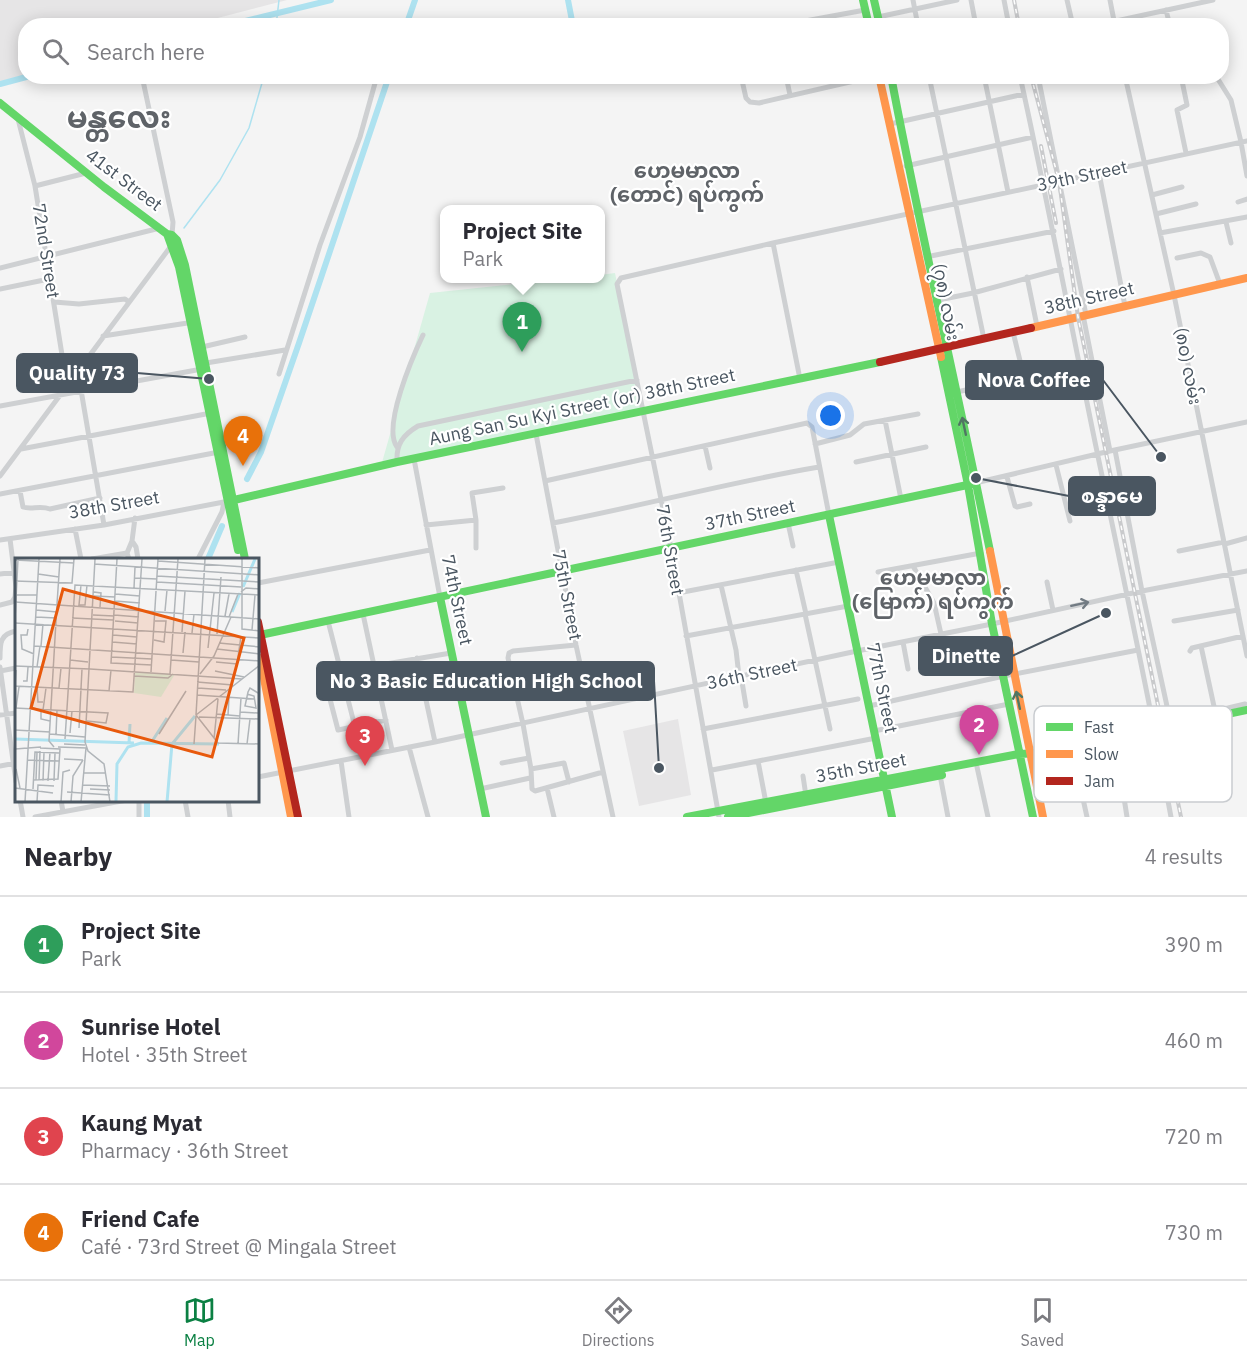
<!DOCTYPE html>
<html lang="en">
<head>
<meta charset="utf-8">
<style>
  body { margin:0; font-family:"IBM Plex Sans","Noto Sans Myanmar",sans-serif; background:#f7f7f7; color:#2b2b33 }
  .you { position:absolute; left:831px; top:416px; width:21px; height:21px; margin:-15px; border:4px solid #fff; border-radius:50%; background:#1a73e8; box-shadow:0 0 0 9px #1a73e833 }
  .badge { display:grid; place-items:center; width:39px; height:39px; border-radius:50%; background:#0b8043; color:#fff; font-size:20px; font-weight:700 }
  .pin { position:absolute; translate:-50% -50px; filter:drop-shadow(0 2px 3px #0008) }
  .pin::after { content:''; position:absolute; top:32px; width:21px; height:18px; background:inherit; clip-path:polygon(0 0,100% 0,50% 100%) }
  .popup { position:absolute; left:440px; top:205px; width:165px; height:78px; box-sizing:border-box; display:grid; place-content:center; border-radius:12px; background:#fff; filter:drop-shadow(0 2px 4px #0005); font-size:20px; white-space:nowrap; color:#7c7c81 }
  .popup b { font-size:22px; color:#2b2b33 }
  .popup::after { content:''; position:absolute; left:50%; top:100%; margin-left:-12px; border:12px solid transparent; border-top-color:#fff }
  .list { margin:0; padding:0; list-style:none }
  h2 { display:flex; justify-content:space-between; align-items:center; height:78px; margin:0; padding:0 24px; font-size:26px }
  h2 small { font-size:20px; font-weight:400; color:#7c7c81 }
  .list li { display:grid; grid-template-columns:39px 1fr auto; gap:18px; align-items:center; box-sizing:border-box; height:96px; padding:0 24px; border-top:2px solid #e1e1e2 }
  .list b { display:block; font-size:22px; white-space:nowrap }
  .list p { margin:0; font-size:20px; white-space:nowrap; color:#7c7c81 }
  .list em { font-size:20px; font-style:normal; color:#7c7c81 }
  .icon { flex:none; width:33px; height:33px; fill:none; stroke:currentColor; stroke-width:2; stroke-linecap:round; stroke-linejoin:round }
  .map { position:relative; flex:none; width:1247px; height:817px; overflow:hidden }
  .search { position:absolute; background:#fff; box-shadow:0 3px 15px #0003; left:18px; right:18px; top:18px; height:66px; display:flex; align-items:center; gap:15px; box-sizing:border-box; padding:0 21px; border-radius:24px; color:#7c7c81; font-size:22px }
  .sheet { height:462px; background:#fff }
  nav { display:flex; justify-content:space-around; align-items:center; box-sizing:border-box; height:84px; border-top:2px solid #e1e1e2; background:#fff; font-size:16px; color:#7c7c81 }
  nav a { display:grid; justify-items:center; gap:3px }
  nav .on { color:#0b8043 }
  .map>svg:first-child { display:block }
  .education { fill:#e6e5e6 }
  .green { fill:#d9f2e3 }
  .lines { fill:none; stroke-linecap:round; stroke-linejoin:round }
  .stream { stroke:#aee2f0; stroke-width:1.5 }
  .canal { stroke:#aee2f0; stroke-width:6 }
  .street { stroke:#ced0d2; stroke-width:5 }
  .fast { stroke:#63d668; stroke-width:8 }
  .slow { stroke:#ff974d; stroke-width:8 }
  .jam { stroke:#b3261e; stroke-width:8 }
  .rail-casing { stroke:#c9cacc; stroke-width:4 }
  .rail { stroke:#fff; stroke-width:1.5; stroke-dasharray:4.5; stroke-linecap:butt }
  .fast-bridge { stroke:#63d668; stroke-width:8 }
  .oneway { stroke:#507663 }
  .oneway2 { stroke:#727b83 }
  .labels { text-anchor:middle; stroke-width:4.5; stroke-linejoin:round; paint-order:stroke }
  .street-label { font-size:18px; fill:#4a5661; stroke:#fff }
  .quarter-label { font-size:21px; font-weight:bold; fill:#5f6368; stroke:#fff }
  .town-label { font-size:30px; font-weight:bold; fill:#5f6368; stroke:#fff }
  .inset-river { fill:none; stroke:#aee2f0; stroke-width:3 }
  .inset-road { fill:none; stroke:#b0b5b9; stroke-width:1.5 }
  .view { fill:#e8590c; fill-opacity:0.15; stroke:#e8590c; stroke-width:3 }
  .inset-edge { fill:none; stroke:#4a5661; stroke-width:3 }
  .key { fill:#fff; stroke:#c9ccd0; stroke-width:1.5 }
  .key-label { font-size:16px; fill:#4a5661 }
  .leader { fill:none; stroke:#4a5661; stroke-width:2 }
  .callout-dot { fill:#4a5661; stroke:#fff; stroke-width:2 }
  .callout { fill:#4a5661; stroke:#4a5661; stroke-width:2 }
  .callout-label { font-size:20px; text-anchor:middle; font-weight:bold; fill:#fff }
</style>
</head>
<body>
<div class="map">
<svg width="1247" height="817" viewBox="0 0 1247 817">
  <rect width="100%" height="100%" fill="#f4f4f4"/>
  <path class="education" d="M0 0H287L191 25 26 26 25 75 0 83Z
    M678 719 691 795 639 806 623 731Z"/>
  <path class="green" d="M615 273 642 412 381 466 430 293 563 279 600 278V275Z"/>
  <g class="lines">
    <path class="stream" d="M276 26 279 0
      M184 228 220 180 249 128 264 76"/>
    <path class="canal" d="M568 0 573 26
      M225 26 331 0
      M406 26 415 0
      M0 84 30 76
      M247 479 261 452 299 343 389 76
      M208 559 222 526
      M147 817V800"/>
    <path class="street" d="M913 0 918 26
      M971 0 976 26
      M1004 0 1009 26
      M1067 0 1073 26
      M1110 0 1115 26
      M1166 10 1170 26
      M878 17 957 0
      M778 26 865 10
      M1093 26 1213 0
      M142 76 173 222 172 235
      M741 76 746 98 750 102 759 103 876 76
      M786 76 790 95
      M929 76 984 339
      M984 76 1008 192
      M1020 76C1047 198 1070 320 1095 442 1121 567 1148 692 1171 817
      M1038 76 1086 315
      M1125 76 1174 295 1247 656
      M1181 76 1187 105 1177 110 1186 153
      M1216 76 1231 100 1241 142
      M18 119 35 186 67 386
      M890 124 1024 94
      M1241 142 1247 176
      M906 166 1033 137
      M1099 173 1125 306
      M35 186 86 173
      M1152 195 1182 187
      M1238 202 1247 199
      M1156 214 1196 204
      M1226 222 1231 243
      M1160 233 1247 217
      M773 243 800 379
      M926 257 1054 231
      M1177 258 1201 253 1210 257 1220 284
      M0 268 160 228
      M1027 277 1037 326
      M0 289 49 279
      M934 301 973 293 1061 269
      M54 302 79 304 125 299 129 302
      M1083 315 1110 451
      M1013 332 1024 377
      M103 336 194 322
      M202 347 245 337
      M206 363 285 350
      M279 374 320 245 360 137 377 76
      M81 390 104 525
      M957 392 1024 377H1062L1081 373
      M0 406 202 369
      M885 420 901 499
      M536 434 576 645 613 817
      M815 444 850 435 864 424 918 414
      M705 446 710 468
      M397 447C382 427 413 356 423 335
      M21 449 211 413
      M1115 450 1142 591 1170 720 1173 721 1245 704
      M414 459 440 597
      M397 462C396 444 403 435 418 426L637 380
      M856 462 926 447
      M1056 465 1070 521
      M0 476 171 246
      M1007 477 1015 506 1017 507 1030 504
      M545 481 807 423 812 427 829 515
      M975 483 1110 451 1247 422
      M20 491 23 507C31 510 40 505 50 509L100 498
      M0 494 219 452
      M476 520 472 493 503 488
      M553 523C642 506 730 482 819 467
      M788 523 793 546
      M426 525 476 520V548
      M75 529 81 559
      M0 540 104 525 229 501
      M132 541 136 547 138 559
      M1225 544 1247 538
      M1179 551 1224 542
      M92 559 127 553
      M129 559 127 553 132 541 135 518
      M198 559 222 512 224 502
      M913 566 934 603 941 634
      M796 570 806 614
      M878 572 981 553
      M0 574 16 572
      M1047 582 1053 610
      M258 583 430 550
      M721 585 736 650 739 676
      M678 593 839 562
      M0 605 12 602 15 597 16 587 10 539
      M363 614 392 750
      M805 614 830 729
      M328 621 355 727
      M1174 621 1238 610
      M686 636 848 606
      M903 642 908 669
      M576 645 513 651 509 653 508 658 523 724 531 769 532 789 535 791 603 772
      M1201 646 1215 711
      M1190 651 1192 648 1243 636
      M0 658C0 643 0 634 16 631
      M417 658 435 742
      M374 666 451 653
      M0 667 16 782
      M0 671 16 668
      M324 676 338 730 386 720
      M741 676 746 706
      M869 706 1004 676 1138 650
      M0 715 16 713
      M703 729 858 699
      M874 731 1009 704
      M409 747 428 817
      M1029 750 1153 723
      M1030 760 1075 752
      M341 761 349 817
      M758 761 766 803
      M502 763 529 758
      M0 766 16 763
      M977 767 988 817
      M531 769 564 763 569 782
      M712 770 876 738
      M940 775 948 817
      M803 776 806 796
      M258 777 435 742 857 651 992 624 1142 591 1247 571
      M547 788 554 817
      M480 789 530 778
      M20 800 23 817
      M61 800 63 812
      M185 800 188 817
      M228 800 230 817
      M35 817 127 800
      M139 817V800
      M719 817 671 548 617 284 621 278 773 243 1247 141
      M1087 817 1074 758 1075 752 1113 745 1116 747 1127 817"/>
    <path class="fast" d="M863 0 869 26
      M874 0 880 26
      M891 76C921 235 958 393 990 551
      M0 103 104 187 167 234 172 235 177 240 185 265 245 559
      M167 234 179 267 238 550
      M941 357 968 485 992 624 1033 817
      M234 500 397 462 880 362
      M829 515 892 817
      M440 597 486 817
      M260 635 972 484
      M687 817 1019 754 1042 753
      M728 817 942 775"/>
    <path class="slow" d="M879 76 941 357
      M1031 328 1247 278
      M990 551 1043 817
      M260 658 291 817"/>
    <path class="jam" d="M880 362 1031 328
      M258 622 298 817"/>
    <g class="rail-casing">
      <path id="rail" d="M1014 0 1019 26
        M1031 76 1059 181 1078 317 1181 817
        M1041 146 1056 223"/>
    </g>
    <use href="#rail" class="rail"/>
    <path class="fast-bridge" d="M1042 753 1247 710"/>
  </g>
  <defs><path id="oneway-shaft" d="M-6 0H5M1.5-3L5.5 0L1.5 3" fill="none" stroke-width="1.6" stroke-linecap="round" stroke-linejoin="round" transform="scale(1.5)"/></defs>
  <g class="oneway">
    <use href="#oneway-shaft" transform="translate(964 426) rotate(-102)"/>
    <use href="#oneway-shaft" transform="translate(1018 700) rotate(-102)"/>
  </g>
  <use class="oneway2" href="#oneway-shaft" transform="translate(1080 604) rotate(-12)"/>
  <g class="labels">
    <g class="street-label">
      <text transform="translate(1082 176) rotate(-12)" y="6">39th Street</text>
      <text transform="translate(124 180) rotate(37)" y="6">41st Street</text>
      <text transform="translate(46 251) rotate(81)" y="6">72nd Street</text>
      <text transform="translate(1089 298) rotate(-13)" y="6">38th Street</text>
      <text transform="translate(946 302) rotate(79)" y="6">(၇၈) လမ်း</text>
      <text transform="translate(1188 366) rotate(79)" y="6">(၈၀) လမ်း</text>
      <text transform="translate(582 407) rotate(-12)" y="6">Aung San Su Kyi Street (or) 38th Street</text>
      <text transform="translate(114 505) rotate(-10)" y="6">38th Street</text>
      <text transform="translate(750 515) rotate(-12)" y="6">37th Street</text>
      <text transform="translate(670 550) rotate(80)" y="6">76th Street</text>
      <text transform="translate(567 595) rotate(79)" y="6">75th Street</text>
      <text transform="translate(457 600) rotate(78)" y="6">74th Street</text>
      <text transform="translate(752 674) rotate(-12)" y="6">36th Street</text>
      <text transform="translate(882 688) rotate(78)" y="6">77th Street</text>
      <text transform="translate(861 768) rotate(-11)" y="6">35th Street</text>
    </g>
    <g class="quarter-label">
      <text x="687" y="178">ဟေမမာလာ<tspan x="687" dy="24">(တောင်) ရပ်ကွက်</tspan></text>
      <text x="933" y="585">ဟေမမာလာ<tspan x="933" dy="24">(မြောက်) ရပ်ကွက်</tspan></text>
    </g>
    <g class="town-label">
      <text x="119" y="128">မန္တလေး</text>
    </g>
  </g>
  <g transform="translate(15 558)">
    <rect width="244" height="244" fill="#f4f4f4"/>
    <path d="M120 114 160 116 146 139 119 135Z" fill="#d9f2e3"/>
    <path class="inset-river" d="M228 29 240 1M217 54 225 35M0 181 119 185M114 185 115 166M136 185 152 160M101 243 102 206 113 189 126 185 204 186M152 244 157 186 180 158"/>
    <path class="inset-road" d="M80 1 70 184 73 193 89 206 95 244M102 1 96 105 137 107M190 1 181 157 203 185 245 186M0 2 59 5M143 3 245 10M79 6 245 17M23 16 44 19M142 18 245 24M119 20 142 21M0 23 57 25 59 1M142 24 226 29M66 27 64 47H70L72 27M119 30 120 9M79 34 86 35 85 49M226 34 231 30 245 31M100 36 125 38M1 37H22M79 38 100 39M100 43 125 45M0 44 245 61M42 46 45 1M21 52 42 54M150 53 152 32M78 57 99 58M99 57 124 59M210 58 214 36M21 59 41 60M214 59 223 36M57 60 98 62M227 60V71L245 73M227 60V1M0 61 3 1M100 63 123 65M0 65 245 80M13 71 12 77H6L7 91 19 96M237 72 240 37M167 74 170 33M177 75 179 56M202 76 206 19M98 77 122 79M139 82 149 84 151 63H140M97 84 122 86M204 85 245 89M19 88 245 103M26 88 28 66M193 90 199 35M202 91 245 96M168 95 170 74M96 99 137 101M55 102 73 104M156 102 184 104M201 104 222 106 226 78M0 108 75 111M22 109 25 88M75 111 227 121M1 112 0 128 118 134 127 1M200 113 229 119M136 114 143 1M155 116 163 1M185 116 199 98 216 59M119 118 153 120 158 116M8 123H12L13 109M182 124 218 127M22 129 23 144H28M44 130 46 110M183 130 211 132M94 133 96 112M232 136 239 138 241 150 230 148 233 134 235 130 243 135M182 137 239 141M0 150 93 155 91 165 72 163M1 150 4 129M26 151V161L35 163M28 152 31 130M225 154 243 155M201 156 225 158M181 157 245 107M213 157 214 139M184 159 244 161V169M64 170 67 111M0 172 35 174M55 175 57 153M35 176 70 179M41 176 42 152M144 176 171 133M50 181 60 27 245 37M199 181 203 141M49 186 70 187M179 186 181 158M223 186 226 140M232 186 235 161M39 189 34 183 42 46M43 189 72 190M0 191 26 189M49 201 68 202M12 202 44 203M1 211 5 230M68 215H91M18 222 43 221 45 191 25 190M21 222 22 194M24 222 25 193M28 223 29 194M33 223 35 194M39 223 40 195M68 227 95 228M0 230 38 235M18 231 20 194 44 195M75 231 95 232M52 234 95 237M10 244 24 1M22 244 23 227 39 228M46 244 48 214 55 212M56 244 58 218 68 202M66 244 71 190"/>
    <path class="view" d="M48 31 229 80 197 199 16 150Z"/>
    <rect width="244" height="244" class="inset-edge"/>
  </g>
  <rect x="1034" y="706" width="198" height="96" rx="9" class="key"/>
  <rect x="1046" y="723" width="27" height="8" fill="#63d668"/>
  <rect x="1046" y="750" width="27" height="8" fill="#ff974d"/>
  <rect x="1046" y="777" width="27" height="8" fill="#b3261e"/>
  <g class="key-label">
    <text x="1084" y="733">Fast</text>
    <text x="1084" y="760">Slow</text>
    <text x="1084" y="787">Jam</text>
  </g>
  <path class="leader" d="M209 379L137 373M1161 457L1103 380M976 478L1069 496M1106 613L1012 656M659 768L654 681"/>
  <g class="callout-dot">
    <circle cx="209" cy="379" r="6"/>
    <circle cx="1161" cy="457" r="6"/>
    <circle cx="976" cy="478" r="6"/>
    <circle cx="1106" cy="613" r="6"/>
    <circle cx="659" cy="768" r="6"/>
  </g>
  <g class="callout">
    <rect x="17" y="354" width="120" height="38" rx="6"/>
    <rect x="966" y="361" width="137" height="38" rx="6"/>
    <rect x="1069" y="477" width="86" height="38" rx="6"/>
    <rect x="919" y="637" width="93" height="38" rx="6"/>
    <rect x="317" y="662" width="337" height="38" rx="6"/>
  </g>
  <g class="callout-label">
    <text x="77" y="380">Quality 73</text>
    <text x="1034" y="387">Nova Coffee</text>
    <text x="1112" y="503">စန္ဒာမေ</text>
    <text x="966" y="663">Dinette</text>
    <text x="486" y="688">No 3 Basic Education High School</text>
  </g>
</svg>
<div class="you"></div>
<div class="pin badge" style="left:522px;top:352px;background:#2e9e5b">1</div>
<div class="popup"><b>Project Site</b>Park</div>
<div class="pin badge" style="left:979px;top:755px;background:#d1479c">2</div>
<div class="pin badge" style="left:365px;top:766px;background:#e0444e">3</div>
<div class="pin badge" style="left:243px;top:466px;background:#e8710a">4</div>
<div class="search"><svg class="icon" aria-label="search" viewBox="0 0 24 24"><circle cx="10" cy="10" r="6"/><path d="M15 15l6 6"/></svg>Search here</div>
</div>
<section class="sheet">
<h2>Nearby<small>4 results</small></h2>
<ul class="list">
<li><span class="badge" style="background:#2e9e5b">1</span><div><b>Project Site</b><p>Park</p></div><em>390 m</em></li>
<li><span class="badge" style="background:#d1479c">2</span><div><b>Sunrise Hotel</b><p>Hotel · 35th Street</p></div><em>460 m</em></li>
<li><span class="badge" style="background:#e0444e">3</span><div><b>Kaung Myat</b><p>Pharmacy · 36th Street</p></div><em>720 m</em></li>
<li><span class="badge" style="background:#e8710a">4</span><div><b>Friend Cafe</b><p>Café · 73rd Street @ Mingala Street</p></div><em>730 m</em></li>
</ul>
</section>
<nav>
<a class="on"><svg class="icon" aria-label="map" viewBox="0 0 24 24"><path d="M3 6l6-2 6 2 6-2v14l-6 2-6-2-6 2zM9 4v14M15 6v14"/></svg>Map</a>
<a><svg class="icon" aria-label="directions" viewBox="0 0 24 24"><path d="M12 3l9 9-9 9-9-9zM9 14v-3h6M13 9l2 2-2 2"/></svg>Directions</a>
<a><svg class="icon" aria-label="saved" viewBox="0 0 24 24"><path d="M7 4h10v16l-5-4-5 4z"/></svg>Saved</a>
</nav>
</body>
</html>
